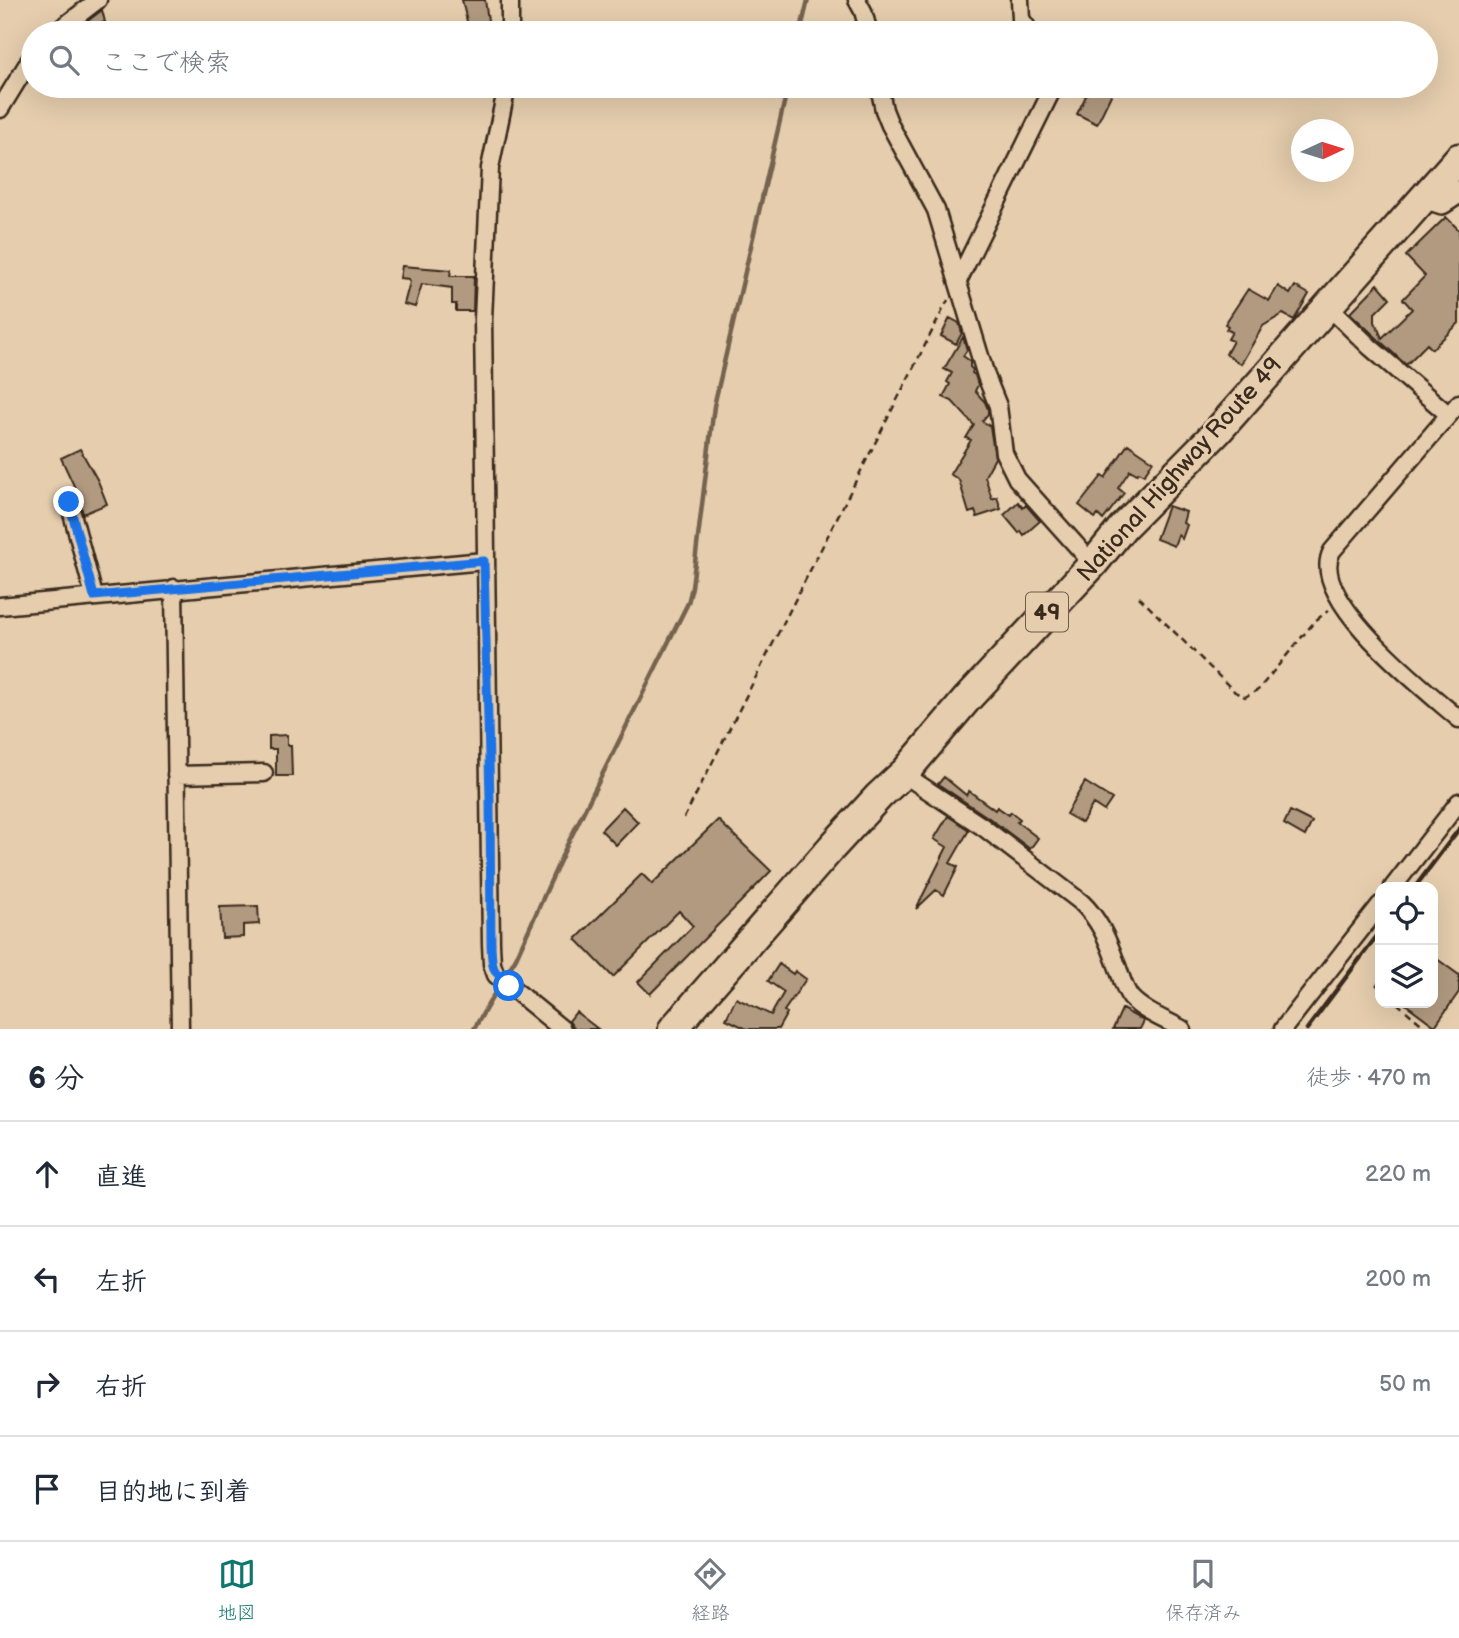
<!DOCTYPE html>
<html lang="ja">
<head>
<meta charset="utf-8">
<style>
  body { margin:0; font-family:"Balsamiq Sans","Klee One",sans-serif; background:#f6f6f7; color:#1f2937 }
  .controls { position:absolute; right:21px; bottom:21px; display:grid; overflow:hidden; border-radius:14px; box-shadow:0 7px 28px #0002 }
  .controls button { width:63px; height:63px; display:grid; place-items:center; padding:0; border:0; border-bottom:2px solid #e0e1e3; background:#fff; color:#1f2937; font:35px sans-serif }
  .compass { position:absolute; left:1291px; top:119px; width:63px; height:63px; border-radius:50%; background:#fff; box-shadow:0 7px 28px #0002; rotate:86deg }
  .stop { position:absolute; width:21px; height:21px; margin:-16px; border:5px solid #1a73e8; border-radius:50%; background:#fff }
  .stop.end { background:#1a73e8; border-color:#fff; box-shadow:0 2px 7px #0008 }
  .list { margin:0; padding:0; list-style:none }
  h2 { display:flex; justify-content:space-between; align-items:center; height:91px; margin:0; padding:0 28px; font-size:30px }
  h2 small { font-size:23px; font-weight:400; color:#747a83 }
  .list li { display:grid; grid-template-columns:46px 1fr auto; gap:21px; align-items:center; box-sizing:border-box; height:105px; padding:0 28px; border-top:2px solid #e0e1e3 }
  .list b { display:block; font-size:26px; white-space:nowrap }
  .list em { font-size:23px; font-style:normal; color:#747a83 }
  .icon { flex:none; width:38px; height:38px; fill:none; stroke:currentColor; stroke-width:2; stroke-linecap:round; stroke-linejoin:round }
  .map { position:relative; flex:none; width:1459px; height:1029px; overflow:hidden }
  .search { position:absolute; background:#fff; box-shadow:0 7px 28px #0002; left:21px; right:21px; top:21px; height:77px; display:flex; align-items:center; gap:18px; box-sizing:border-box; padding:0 24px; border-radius:38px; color:#747a83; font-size:26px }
  .sheet { height:511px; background:#fff }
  nav { display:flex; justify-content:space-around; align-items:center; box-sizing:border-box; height:98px; border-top:2px solid #e0e1e3; background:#fff; font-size:19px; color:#747a83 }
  nav a { display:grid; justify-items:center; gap:4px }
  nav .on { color:#0f766e }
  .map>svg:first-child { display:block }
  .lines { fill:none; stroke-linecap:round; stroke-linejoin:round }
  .stream { stroke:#75624f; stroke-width:4.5 }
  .building { fill:#b19a80; stroke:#3b2a1e; stroke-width:2 }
  .street-casing { stroke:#3b2a1e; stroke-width:21 }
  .secondary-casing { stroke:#3b2a1e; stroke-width:26 }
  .highway-casing { stroke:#3b2a1e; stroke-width:33 }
  .path { stroke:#3b2a1e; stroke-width:2.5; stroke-dasharray:7 5; stroke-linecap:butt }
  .street { stroke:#e5cdad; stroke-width:16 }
  .secondary { stroke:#e5cdad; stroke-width:21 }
  .highway { stroke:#e5cdad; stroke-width:28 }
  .rail { stroke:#3b2a1e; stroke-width:4.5 }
  .route { stroke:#1a73e8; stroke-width:9 }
  .labels { text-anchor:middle; stroke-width:5; stroke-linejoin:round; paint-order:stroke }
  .shield { fill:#e5cdad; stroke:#6e5b49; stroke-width:2 }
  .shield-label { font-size:23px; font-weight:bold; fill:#3b2a1e }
  .street-label { font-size:24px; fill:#3b2a1e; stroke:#e5cdad }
</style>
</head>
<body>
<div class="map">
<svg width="1459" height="1029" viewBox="0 0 1459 1029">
  <rect width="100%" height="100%" fill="#e5cdad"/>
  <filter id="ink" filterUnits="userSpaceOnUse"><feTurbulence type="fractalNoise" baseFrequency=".0143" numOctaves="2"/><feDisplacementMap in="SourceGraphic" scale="14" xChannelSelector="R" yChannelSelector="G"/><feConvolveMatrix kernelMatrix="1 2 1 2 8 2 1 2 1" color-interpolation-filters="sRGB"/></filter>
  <g filter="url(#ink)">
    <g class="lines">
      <path class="stream" d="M800 33 808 0
        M505 976 516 958 567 845 688 603 692 587 714 406 788 86
        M474 1029 500 984"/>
    </g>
    <path class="building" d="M462 0H485L489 27 469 30Z
      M102 10 105 22 102 23 107 33H72Z
      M1064 86H1102L1113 91 1097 124 1077 114 1086 96Z
      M1446 217 1459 230V323L1432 349 1427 344 1406 365 1350 313 1378 284 1390 298 1375 313V322L1382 338 1412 309 1403 299 1425 276 1406 256Z
      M402 266 451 270 450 276H474L473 311H456V304H452V288L422 284 415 307 404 304 410 282 409 279 400 278Z
      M1278 286 1290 294 1295 286 1309 294 1294 320 1283 314 1263 326 1241 364 1226 354 1233 341 1228 339 1232 332 1226 329 1228 326 1225 324 1248 289 1269 301Z
      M950 318 959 323 962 333 956 344 941 336Z
      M963 337 967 350 963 356 970 361V367L973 370 972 373 975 375 978 385 975 391 985 402 988 409V414L982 421 990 426 995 458 985 476 992 499 997 497 1001 509 977 517 975 511 969 513 959 480 950 474 971 440 966 438 974 425 952 401 943 397 950 384 947 382 952 373 944 369Z
      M1128 444 1153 461 1144 475 1139 472 1137 474 1130 470 1118 488 1124 493 1103 520 1098 515 1095 518 1079 505 1102 476 1105 478Z
      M80 449 98 481 107 504 83 514 79 499 74 491 76 490 61 458Z
      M1018 502 1023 508 1026 505 1040 521 1024 535 1021 531 1019 533 1004 515Z
      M1168 506 1186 512 1183 523 1187 525 1182 539 1178 535 1174 546 1156 539Z
      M287 735V745H291L292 776H276V749H269V736Z
      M944 777 966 795 969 791 995 810 997 807 1009 815 1011 812 1020 819 1017 822 1038 838 1030 849 989 818 938 784Z
      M1085 782 1112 799 1104 811 1093 804 1082 823 1066 814Z
      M623 807 638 822 616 845 601 830Z
      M1290 811 1312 822 1305 836 1284 824Z
      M948 816 969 830 950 863 958 867 944 895 936 890 916 909 947 847 934 839Z
      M718 820 771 871 650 994 638 982 693 926 679 911 613 977 576 939 642 874 652 884Z
      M258 906 259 924 243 925V937L222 938 220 907Z
      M1433 956 1459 975V992L1435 1026 1404 1003H1433Z
      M779 964 793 974 795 971 806 979 784 1011 787 1013 778 1029H747L726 1019 736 998 771 1015 784 992 768 981Z
      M1122 1009 1144 1021 1140 1029H1113Z
      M576 1012 598 1029H576L572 1026 569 1021Z"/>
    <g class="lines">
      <g class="street-casing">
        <path id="street" d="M857 0 863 11 869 33
          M1020 0 1021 19 1031 33
          M55 33 98 0
          M510 33V0
          M507 86 490 168 483 319 491 944 492 964 496 975 562 1029
          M879 86 884 110 890 125 936 210 986 376 998 406 1004 453 1017 479 1093 564
          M0 109 33 55
          M958 281 1054 86
          M1328 306 1370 347 1449 415
          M1459 403 1332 551C1306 598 1427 691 1459 719
          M69 502 94 596
          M174 588 180 1029
          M0 606 484 561
          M906 771 914 781 983 827 1081 902C1099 919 1108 940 1116 963 1121 975 1123 988 1131 998 1144 1012 1166 1020 1182 1029
          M176 775 264 773
          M1393 887 1459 802
          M1283 1029 1380 905"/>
      </g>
      <g class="secondary-casing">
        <path id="secondary" d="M1424 197 1442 203 1459 192"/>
      </g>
      <g class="highway-casing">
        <path id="highway" d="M673 1029 832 847 879 796 906 771 967 699 1093 564 1123 527 1216 433 1459 158"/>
      </g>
      <path class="path" d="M1139 597 1235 692 1245 697 1258 690 1315 621 1329 610
        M684 818 948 300
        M1376 984 1380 988
        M1397 1003 1427 1029"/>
      <use href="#street" class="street"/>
      <use href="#secondary" class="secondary"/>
      <use href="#highway" class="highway"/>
      <path class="rail" d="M1415 887 1459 829
        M1307 1029 1380 932"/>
    </g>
  </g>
  <g class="lines" filter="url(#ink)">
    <path class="route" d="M69 502 94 596 484 561 490 799 491 944C492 968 491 969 509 986"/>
  </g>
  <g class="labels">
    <rect class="shield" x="1026" y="592.5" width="42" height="39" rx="5"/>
    <g class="shield-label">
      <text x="1047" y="620">49</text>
    </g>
    <g class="street-label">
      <text transform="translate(1179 469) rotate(-48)" y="8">National Highway Route 49</text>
    </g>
  </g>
</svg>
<div class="controls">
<button><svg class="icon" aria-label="locate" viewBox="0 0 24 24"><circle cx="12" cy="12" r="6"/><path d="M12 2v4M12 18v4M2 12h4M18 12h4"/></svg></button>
<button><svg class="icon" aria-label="layers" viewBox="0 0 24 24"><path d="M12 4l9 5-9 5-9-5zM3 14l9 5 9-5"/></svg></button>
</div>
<svg class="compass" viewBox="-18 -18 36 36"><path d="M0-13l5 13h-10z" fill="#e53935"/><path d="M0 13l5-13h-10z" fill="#747a83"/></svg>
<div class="stop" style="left:509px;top:986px"></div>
<div class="stop end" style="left:69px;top:502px"></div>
<div class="search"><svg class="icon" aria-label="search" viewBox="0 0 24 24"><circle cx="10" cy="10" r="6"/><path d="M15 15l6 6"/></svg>ここで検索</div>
</div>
<section class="sheet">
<h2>6 分<small>徒歩 · 470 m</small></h2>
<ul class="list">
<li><svg class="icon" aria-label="ahead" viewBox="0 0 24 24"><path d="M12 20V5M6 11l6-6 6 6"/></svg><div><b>直進</b></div><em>220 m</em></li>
<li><svg class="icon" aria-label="left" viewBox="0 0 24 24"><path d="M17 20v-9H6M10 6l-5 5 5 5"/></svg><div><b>左折</b></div><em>200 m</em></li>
<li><svg class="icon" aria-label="right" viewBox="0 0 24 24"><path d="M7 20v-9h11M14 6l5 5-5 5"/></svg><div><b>右折</b></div><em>50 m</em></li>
<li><svg class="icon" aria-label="arrive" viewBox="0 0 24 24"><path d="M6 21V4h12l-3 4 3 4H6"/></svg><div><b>目的地に到着</b></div></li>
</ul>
</section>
<nav>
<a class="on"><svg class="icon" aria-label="map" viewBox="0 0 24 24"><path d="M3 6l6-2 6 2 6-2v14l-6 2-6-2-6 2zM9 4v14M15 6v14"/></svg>地図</a>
<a><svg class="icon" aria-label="directions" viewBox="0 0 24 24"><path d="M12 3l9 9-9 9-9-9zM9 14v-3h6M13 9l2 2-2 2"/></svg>経路</a>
<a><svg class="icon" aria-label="saved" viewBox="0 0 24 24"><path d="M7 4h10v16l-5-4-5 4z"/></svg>保存済み</a>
</nav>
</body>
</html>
